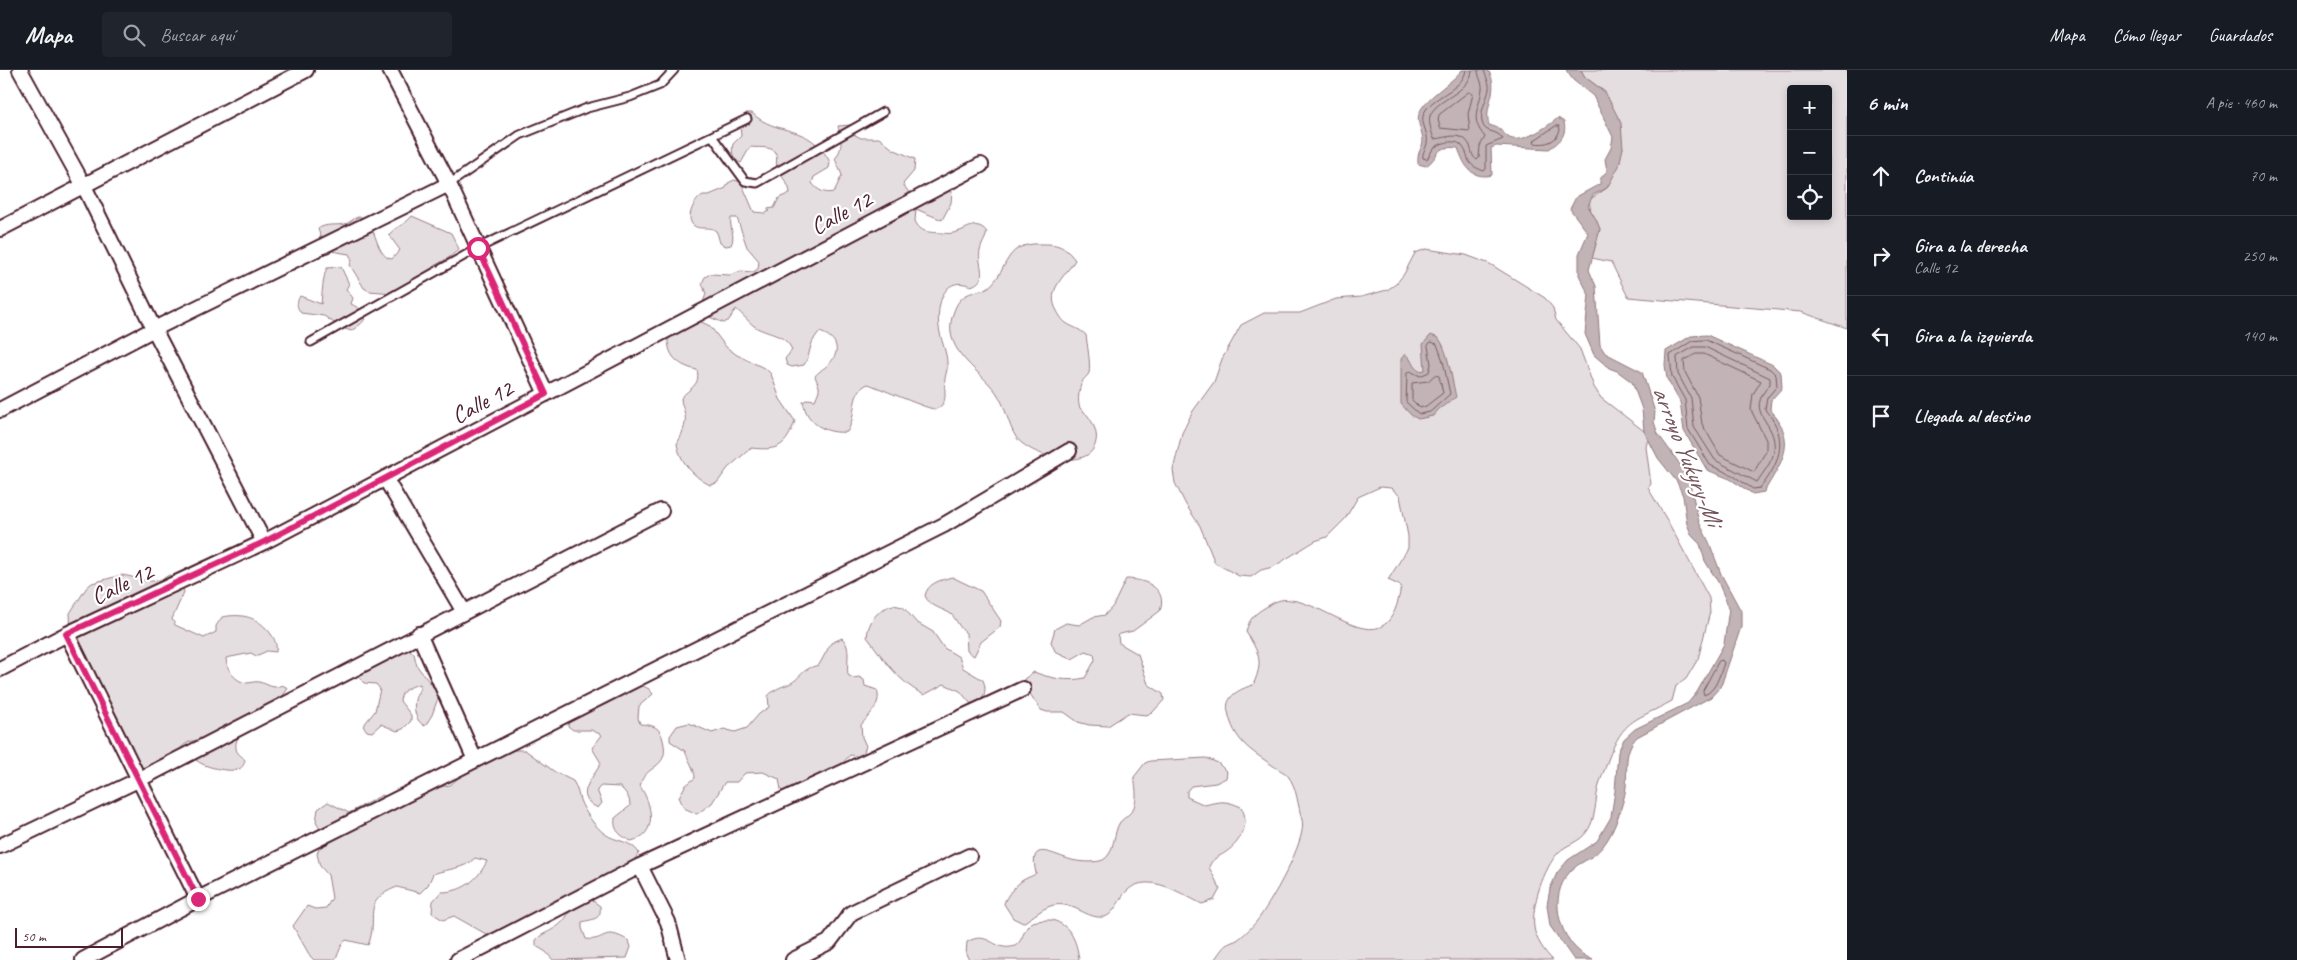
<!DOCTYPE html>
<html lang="es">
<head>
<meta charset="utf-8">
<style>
  body { margin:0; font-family:Caveat,sans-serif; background:#20242c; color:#f1f3f6 }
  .controls { position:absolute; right:15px; top:15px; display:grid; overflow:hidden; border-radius:5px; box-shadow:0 2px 8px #0003 }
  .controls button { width:45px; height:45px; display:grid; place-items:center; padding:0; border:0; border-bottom:1px solid #363941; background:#171b24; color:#f1f3f6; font:25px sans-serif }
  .scale { position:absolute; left:15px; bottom:12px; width:108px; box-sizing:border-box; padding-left:5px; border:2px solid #4a1f2b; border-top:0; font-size:14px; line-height:18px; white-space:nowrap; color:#4a1f2b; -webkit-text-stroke:4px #fff; paint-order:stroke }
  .stop { position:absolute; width:15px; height:15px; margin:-11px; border:4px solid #db2777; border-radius:50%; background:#fff }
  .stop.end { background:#db2777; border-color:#fff; box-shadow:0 1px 5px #0008 }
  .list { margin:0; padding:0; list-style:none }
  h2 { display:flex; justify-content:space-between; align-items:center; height:65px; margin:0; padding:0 20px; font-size:21px }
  h2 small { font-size:16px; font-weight:400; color:#9ea1a6 }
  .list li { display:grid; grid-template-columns:32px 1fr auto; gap:15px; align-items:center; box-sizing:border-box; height:80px; padding:0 20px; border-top:1px solid #363941 }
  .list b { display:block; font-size:19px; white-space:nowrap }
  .list p { margin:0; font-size:16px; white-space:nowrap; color:#9ea1a6 }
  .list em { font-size:16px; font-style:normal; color:#9ea1a6 }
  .icon { flex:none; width:28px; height:28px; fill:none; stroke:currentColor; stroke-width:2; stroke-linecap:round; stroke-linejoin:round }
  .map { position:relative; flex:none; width:1847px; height:890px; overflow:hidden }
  header { display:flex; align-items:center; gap:30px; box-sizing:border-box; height:70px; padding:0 25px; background:#171b24; border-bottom:1px solid #363941 }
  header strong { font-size:24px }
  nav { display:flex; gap:28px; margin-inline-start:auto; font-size:18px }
  .search { width:350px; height:45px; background:#20242c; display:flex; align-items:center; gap:12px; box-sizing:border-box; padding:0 18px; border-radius:5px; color:#9ea1a6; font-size:19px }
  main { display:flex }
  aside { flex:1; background:#171b24 }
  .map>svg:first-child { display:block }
  .green { fill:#e5dee0; stroke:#987e86; fill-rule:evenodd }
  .water { fill:#c1b3b6; stroke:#91787e }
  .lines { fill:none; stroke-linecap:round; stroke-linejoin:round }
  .shore { stroke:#7a5a63; stroke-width:1 }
  .service-casing { stroke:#4a1f2b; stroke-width:11 }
  .minor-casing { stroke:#4a1f2b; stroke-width:18 }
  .service { stroke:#fff; stroke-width:7 }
  .minor { stroke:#fff; stroke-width:14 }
  .route { stroke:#db2777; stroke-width:6 }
  .labels { text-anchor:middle; stroke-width:4.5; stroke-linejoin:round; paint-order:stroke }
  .street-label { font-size:24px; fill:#4a1f2b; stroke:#fff }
  .water-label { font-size:25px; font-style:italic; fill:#74535c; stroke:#fff }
</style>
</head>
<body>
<header>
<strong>Mapa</strong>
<div class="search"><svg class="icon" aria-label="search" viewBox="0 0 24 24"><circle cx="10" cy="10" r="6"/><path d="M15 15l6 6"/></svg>Buscar aquí</div>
<nav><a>Mapa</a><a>Cómo llegar</a><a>Guardados</a></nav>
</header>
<main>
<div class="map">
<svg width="1847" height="890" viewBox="0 0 1847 890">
  <rect width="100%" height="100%" fill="#fff"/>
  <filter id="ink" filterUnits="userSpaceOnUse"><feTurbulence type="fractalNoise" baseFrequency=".02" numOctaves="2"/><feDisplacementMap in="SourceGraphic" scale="10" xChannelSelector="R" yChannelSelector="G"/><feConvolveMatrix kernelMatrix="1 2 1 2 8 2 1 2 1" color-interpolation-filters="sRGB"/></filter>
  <g filter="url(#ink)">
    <path class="green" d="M1581 0H1847V258L1801 242 1628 227 1611 192 1592 188 1600 159 1591 142 1589 130 1607 118 1623 78 1601 19 1585 7ZM1791 19H1828V146H1791Z
      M746 43H752C777 67 809 52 830 92L829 98 814 107 812 113C818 121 825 124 834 122L842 105 835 89C844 76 841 70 838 56L850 55 854 59 855 65 861 68H879L893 79 915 89 914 101 903 114 910 124H916L948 116 952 121 951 133 942 150 916 139 915 151C921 163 928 162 941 163 944 163 949 164 953 163 966 161 976 148 987 162 986 169 981 174 980 181 977 195 990 210 971 216 941 203 935 241 940 263 942 273 947 283 947 293 948 299 946 303 945 308 943 320 950 333 936 339 931 341 878 317 868 314 849 322 858 345 847 362 826 364 807 354 803 332L808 329 815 330C821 316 820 320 815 306 821 299 829 296 833 289 842 275 831 265 819 262 807 276 812 283 804 295L792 297 787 295 785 289 792 280C785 263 767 265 754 256 748 251 742 244 736 239L729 250 724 253 707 246 702 235 706 224 702 213 705 207 710 204 730 205 741 201 753 202 758 199 759 191 747 177 737 148H731C729 158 736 165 731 175L726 176 720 173C719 170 718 164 716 161 710 155 699 161 693 155 685 147 695 129 703 125H709L726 118 728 113 734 110 741 112 754 142 765 143 770 141 767 139 774 138 779 128 790 123C789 112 780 107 777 97 775 92 779 86 774 81 769 76 757 78 750 77L741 93C733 90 731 83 733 74L741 66 740 55Z
      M412 146 451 163 459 179 450 187 434 196 412 217 394 223 369 221 364 218 350 195 352 190 349 184 331 181 320 165 318 159C326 153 335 156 345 154 350 153 353 148 358 147 377 144 373 187 392 189L400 180 389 165C395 156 403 157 412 146Z
      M1033 174C1053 174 1062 172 1075 190 1065 207 1045 220 1057 241 1059 245 1063 251 1066 253 1074 258 1080 259 1086 265 1087 274 1091 295 1089 303 1088 306 1083 309 1082 312 1079 318 1077 332 1080 338 1082 341 1086 343 1088 346 1093 352 1098 364 1096 371 1091 404 1029 386 1016 367 1008 355 1006 336 996 322 977 297 939 279 954 241 963 216 981 226 992 214 1008 197 1005 177 1033 174Z
      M1426 179 1466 185 1490 194 1545 228 1553 238 1556 250 1580 279 1594 317 1601 328 1644 361 1648 368 1646 377 1651 414 1648 418 1667 450 1709 528 1710 542 1698 589 1686 609 1676 616 1672 631C1636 651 1624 647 1608 690 1605 700 1600 709 1598 719 1595 733 1596 747 1588 760 1580 773 1566 774 1558 783 1544 798 1531 836 1534 857 1535 868 1545 883 1553 890H1214C1218 885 1222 878 1226 875 1229 873 1233 872 1237 870 1243 866 1251 858 1256 852 1269 836 1308 769 1302 750 1298 737 1297 717 1288 706 1285 702 1277 699 1272 695 1250 680 1234 671 1228 642 1224 626 1240 619 1253 615 1264 591 1259 583 1246 562 1249 549 1254 544 1266 537 1274 532 1281 528 1291 530 1333 535 1389 600 1401 516L1388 510 1408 478V466L1400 426 1391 418 1380 417 1358 427 1345 449 1327 467 1315 471 1273 497 1261 500 1251 507 1239 506 1215 493 1200 456 1186 435 1175 413 1173 400 1182 363 1193 341 1214 312 1222 289 1241 255 1264 243H1300L1336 229 1361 227 1387 220 1396 214 1404 204 1415 183Z
      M341 197 349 214 346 219 353 228 351 234C372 244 368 250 351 261L340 257 324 246 301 243C296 236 296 233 300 226L321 234C322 225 323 205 327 198Z
      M695 249 710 256 726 277 737 285 766 299 771 304 780 329 795 351C786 377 778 381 751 378L728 398 717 413 710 415C695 408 680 392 677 374 681 366 687 354 685 345 684 338 681 335 681 328 689 318 701 316 697 300 680 296 668 288 668 269L675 259Z
      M122 505C142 508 151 517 169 505 179 506 181 513 184 522L172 549 175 555 204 568 216 562V556L222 547C243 543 258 547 271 564 275 570 277 574 276 582L267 581 256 586 251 583 226 588C226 599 235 612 247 613 251 613 255 611 259 612 269 614 272 620 282 615L288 618C281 635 232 658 236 678 236 683 242 686 245 690 244 694 243 697 239 699 230 703 203 697 196 690L198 685 203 682H209L211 676C203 667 188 669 180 679 175 686 173 698 166 707L163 706 157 710 140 703 71 565 70 543 87 517 92 513Z
      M952 507 981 521 1001 551 1000 557 981 572 974 586 967 581 966 563C959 558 957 550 951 544 942 538 930 537 925 526 927 513 941 510 952 507Z
      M1126 509C1145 509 1168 518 1160 541L1133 561 1120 564 1118 566 1119 573 1138 584 1148 614 1163 624 1164 630 1152 643 1146 645 1128 643 1108 656 1089 655 1078 652 1064 642H1047L1041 640 1024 615V609L1034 602C1049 608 1068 612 1085 608L1095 590 1094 584 1086 581 1072 589 1055 581 1051 572 1055 559 1066 553 1079 555 1093 547 1105 545 1113 536Z
      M893 535 903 537 916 552 933 562 944 578 959 587 963 598 983 610C987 619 985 629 976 634L970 633 960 621 944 614 924 625C898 612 884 589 867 567 868 551 878 539 893 535Z
      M842 568C852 578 846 591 848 605L853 608 859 607 864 610 865 616 877 620C882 634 870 644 861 655L862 667 866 676 862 687 850 685 837 699 785 724 781 720 779 709 763 702 745 703 737 712H725L712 733 697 744 684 738 679 727 685 716 695 708C695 699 688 690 685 681L670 671V666L677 656 689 653 712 663 724 659 735 662 747 658 759 644 769 637 768 626C774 619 781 617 789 614 802 608 800 599 819 595L831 573Z
      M410 580 414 584 417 596 437 622 438 628 432 645 425 656C416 652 413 640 415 630 416 623 421 621 420 614 410 617 401 619 400 631L411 645V651L403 659 397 661 381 654 372 662 367 661 363 656 375 641 380 619 376 614 364 613 360 609 359 603 396 583Z
      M637 613 649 619 653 624 639 636 638 648 640 654C654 655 660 657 663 670 671 700 644 694 640 716 652 734 659 765 631 771 621 766 613 761 615 748L630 736C630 728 626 722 620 717L601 716 597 720 602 733 598 738C572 726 593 709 601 693L592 678 602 665 591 660H573L568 656 569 650 584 639 596 638 608 633 612 628Z
      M506 680H525L555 702 573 711C577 717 578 723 580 730 584 741 595 757 605 764 616 772 631 770 639 783L632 793 613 809 592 813 498 862 486 864 454 846 443 850 432 843 433 831 441 822C463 822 478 810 487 791L475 788C463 800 449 798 433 804L428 815 420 823 397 817C359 832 380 847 368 875L346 870C339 876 340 884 334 890H314L310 886 293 856 307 836 315 839 326 838 332 828 328 805 320 796 317 784 321 773V761L316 751 318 739 328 732 349 743 382 725 392 730 410 731 431 719 450 715 474 695 486 693 495 684Z
      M1206 688 1218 693 1227 702 1226 708 1216 713 1191 716 1187 721V727L1205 735C1220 731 1226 730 1241 737 1251 753 1241 772 1226 782 1219 787 1212 788 1209 797L1220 819 1214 830 1202 834C1176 821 1138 795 1119 832 1115 838 1110 847 1103 847 1095 848 1087 844 1081 841 1053 827 1046 838 1023 853L1013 848 1004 834C1005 827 1018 812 1025 809 1030 806 1032 807 1036 803 1027 767 1055 786 1072 790 1079 792 1096 793 1103 790 1115 784 1113 762 1120 752 1123 749 1126 747 1129 744 1139 735 1136 719 1134 707L1145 693 1150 691Z
      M590 829 600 836C602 850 593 849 582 852V858L586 869C606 872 602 855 629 871L631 877 627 888 553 890 546 882 536 876V870C541 864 547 863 553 859 563 854 569 844 573 834Z
      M1052 850C1071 855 1077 872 1079 890H969L966 884 967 872C988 860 993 880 1011 877 1024 876 1022 856 1033 852 1038 850 1046 850 1052 850Z"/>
    <path class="water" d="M1462 0H1488C1501 21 1483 34 1489 55 1503 59 1498 59 1508 67 1520 76 1548 56 1558 48L1564 52C1567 65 1560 72 1549 79L1496 76 1491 78 1492 105C1471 110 1464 95 1458 78 1433 75 1441 86 1426 96L1418 94C1417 80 1422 80 1423 71 1423 62 1416 52 1419 44 1424 28 1451 14 1462 0Z
      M1566 0H1581L1585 7 1605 22 1621 53 1623 78 1619 96 1607 118 1593 125 1588 136 1596 149 1600 159 1589 200 1596 216 1600 275 1605 283 1642 302 1655 342 1654 352 1658 364 1682 397 1690 414 1699 452 1709 472 1721 504 1741 541V557L1721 616 1711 627 1637 667C1623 681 1628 699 1626 717 1625 727 1621 738 1618 747 1614 760 1605 777 1594 785 1586 791 1575 795 1569 803 1549 826 1558 864 1580 882 1583 885 1589 888 1593 890H1574L1550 856 1547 835 1550 819 1557 803 1568 790 1597 771 1611 747 1615 721 1618 682 1624 669 1635 659 1688 633 1697 622 1724 574 1729 538 1718 512 1705 491 1700 474 1692 466 1687 454 1683 426 1677 412 1658 388 1644 361 1642 339 1632 312 1617 301 1609 298 1594 285 1585 264 1589 225 1579 205V184L1588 163 1570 139 1576 127 1600 114V109L1607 101 1605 89 1611 78 1613 67 1593 26 1573 10Z
      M1431 265C1433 266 1437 267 1438 268 1447 275 1453 315 1456 327L1439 339 1433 346 1418 349 1411 345 1401 334V289L1405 284C1412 288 1412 297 1419 301L1425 300 1423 274Z
      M1707 265 1773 295 1781 303 1782 318 1771 330 1770 339C1798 373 1783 389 1764 422L1753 424 1730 409 1707 400 1684 361 1680 332 1667 309 1665 295 1666 281 1691 266Z"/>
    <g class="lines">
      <path class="shore" d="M1466 0C1463 22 1429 25 1423 46 1421 54 1429 64 1427 73 1426 79 1422 82 1423 88L1427 89C1429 86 1431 82 1433 79 1439 73 1456 68 1462 76 1472 88 1462 93 1484 101L1486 99V76L1503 69C1497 60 1488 63 1484 57 1477 44 1487 31 1489 19 1490 12 1485 6 1484 0
        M1472 0C1471 23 1436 28 1430 46 1428 52 1432 63 1434 69 1445 68 1463 60 1470 76 1472 82 1472 87 1477 90L1479 88 1480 76 1485 67C1469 48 1479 40 1482 19 1483 13 1478 7 1478 0
        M1469 22 1473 24 1468 44 1470 61 1440 58 1438 49 1439 45Z
        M1556 56H1559L1560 60C1556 72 1546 75 1534 73L1535 70Z
        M1706 270 1770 299 1776 305 1777 316 1767 328 1765 339C1767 344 1772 347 1774 352 1787 376 1776 399 1760 418L1753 419 1732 405 1710 395 1688 359 1685 330 1672 307 1670 285 1692 271Z
        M1431 272 1437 274 1443 291 1450 324 1430 342 1419 344 1406 332 1407 303 1410 301 1420 306 1429 302 1431 294 1428 276Z
        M1694 277H1705L1770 308V314C1742 346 1778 349 1774 381 1773 391 1762 404 1757 412L1715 390 1694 357 1691 328 1678 304 1677 287Z
        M1696 284H1704L1761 311 1753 324 1751 340 1766 370V381L1754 402 1720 385 1702 354 1698 327 1685 302 1684 291Z
        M1435 305 1439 306 1443 323 1426 336 1420 338 1412 330V313L1428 311Z
        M1719 591 1722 590 1724 593C1720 604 1716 621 1704 625L1703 621Z"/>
      <g class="service-casing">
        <path id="service" d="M712 66 745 111 757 113 883 42
          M449 114 520 65 587 38 630 27 660 15 674 0
          M311 272 478 178 747 49"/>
      </g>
      <g class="minor-casing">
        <path id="minor" d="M20 0 84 116 154 259 264 472
          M390 0 449 114 546 324
          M0 159 306 0
          M0 340 154 259 449 114
          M385 408 464 542
          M67 564 198 829
          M419 564 475 690
          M0 599 67 564 264 472 981 95
          M0 776 138 710 661 441
          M640 796 668 852 678 890
          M83 890 198 829 944 455 1069 381
          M458 890 640 796 1023 619
          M793 890 829 872 851 843 969 786"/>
      </g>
      <use href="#service" class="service"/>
      <use href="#minor" class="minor"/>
    </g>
  </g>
  <g class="lines" filter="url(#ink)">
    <path class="route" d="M198 829 66 564 264 472 546 324 478 178"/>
  </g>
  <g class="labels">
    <g class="street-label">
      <text transform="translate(841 143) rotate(-28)" y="8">Calle 12</text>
      <text transform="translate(482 332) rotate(-28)" y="8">Calle 12</text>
      <text transform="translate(122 514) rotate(-25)" y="8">Calle 12</text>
    </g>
    <g class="water-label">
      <text transform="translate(1688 385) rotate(68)" y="9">arroyo Yukyry-Mi</text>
    </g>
  </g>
</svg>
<div class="controls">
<button>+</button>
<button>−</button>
<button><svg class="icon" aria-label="locate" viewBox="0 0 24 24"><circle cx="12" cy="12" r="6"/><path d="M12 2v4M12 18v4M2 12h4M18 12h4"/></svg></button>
</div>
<div class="scale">50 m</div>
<div class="stop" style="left:478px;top:178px"></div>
<div class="stop end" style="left:198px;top:829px"></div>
</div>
<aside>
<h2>6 min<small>A pie · 460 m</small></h2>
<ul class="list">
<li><svg class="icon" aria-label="ahead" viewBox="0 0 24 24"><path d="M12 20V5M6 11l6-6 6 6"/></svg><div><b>Continúa</b></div><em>70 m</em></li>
<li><svg class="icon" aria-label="right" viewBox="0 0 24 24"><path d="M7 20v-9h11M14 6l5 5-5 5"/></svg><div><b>Gira a la derecha</b><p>Calle 12</p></div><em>250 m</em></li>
<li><svg class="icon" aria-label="left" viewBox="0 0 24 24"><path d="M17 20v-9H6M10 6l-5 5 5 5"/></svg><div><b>Gira a la izquierda</b></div><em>140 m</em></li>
<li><svg class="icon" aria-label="arrive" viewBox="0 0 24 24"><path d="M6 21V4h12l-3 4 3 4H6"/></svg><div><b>Llegada al destino</b></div></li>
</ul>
</aside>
</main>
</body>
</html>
